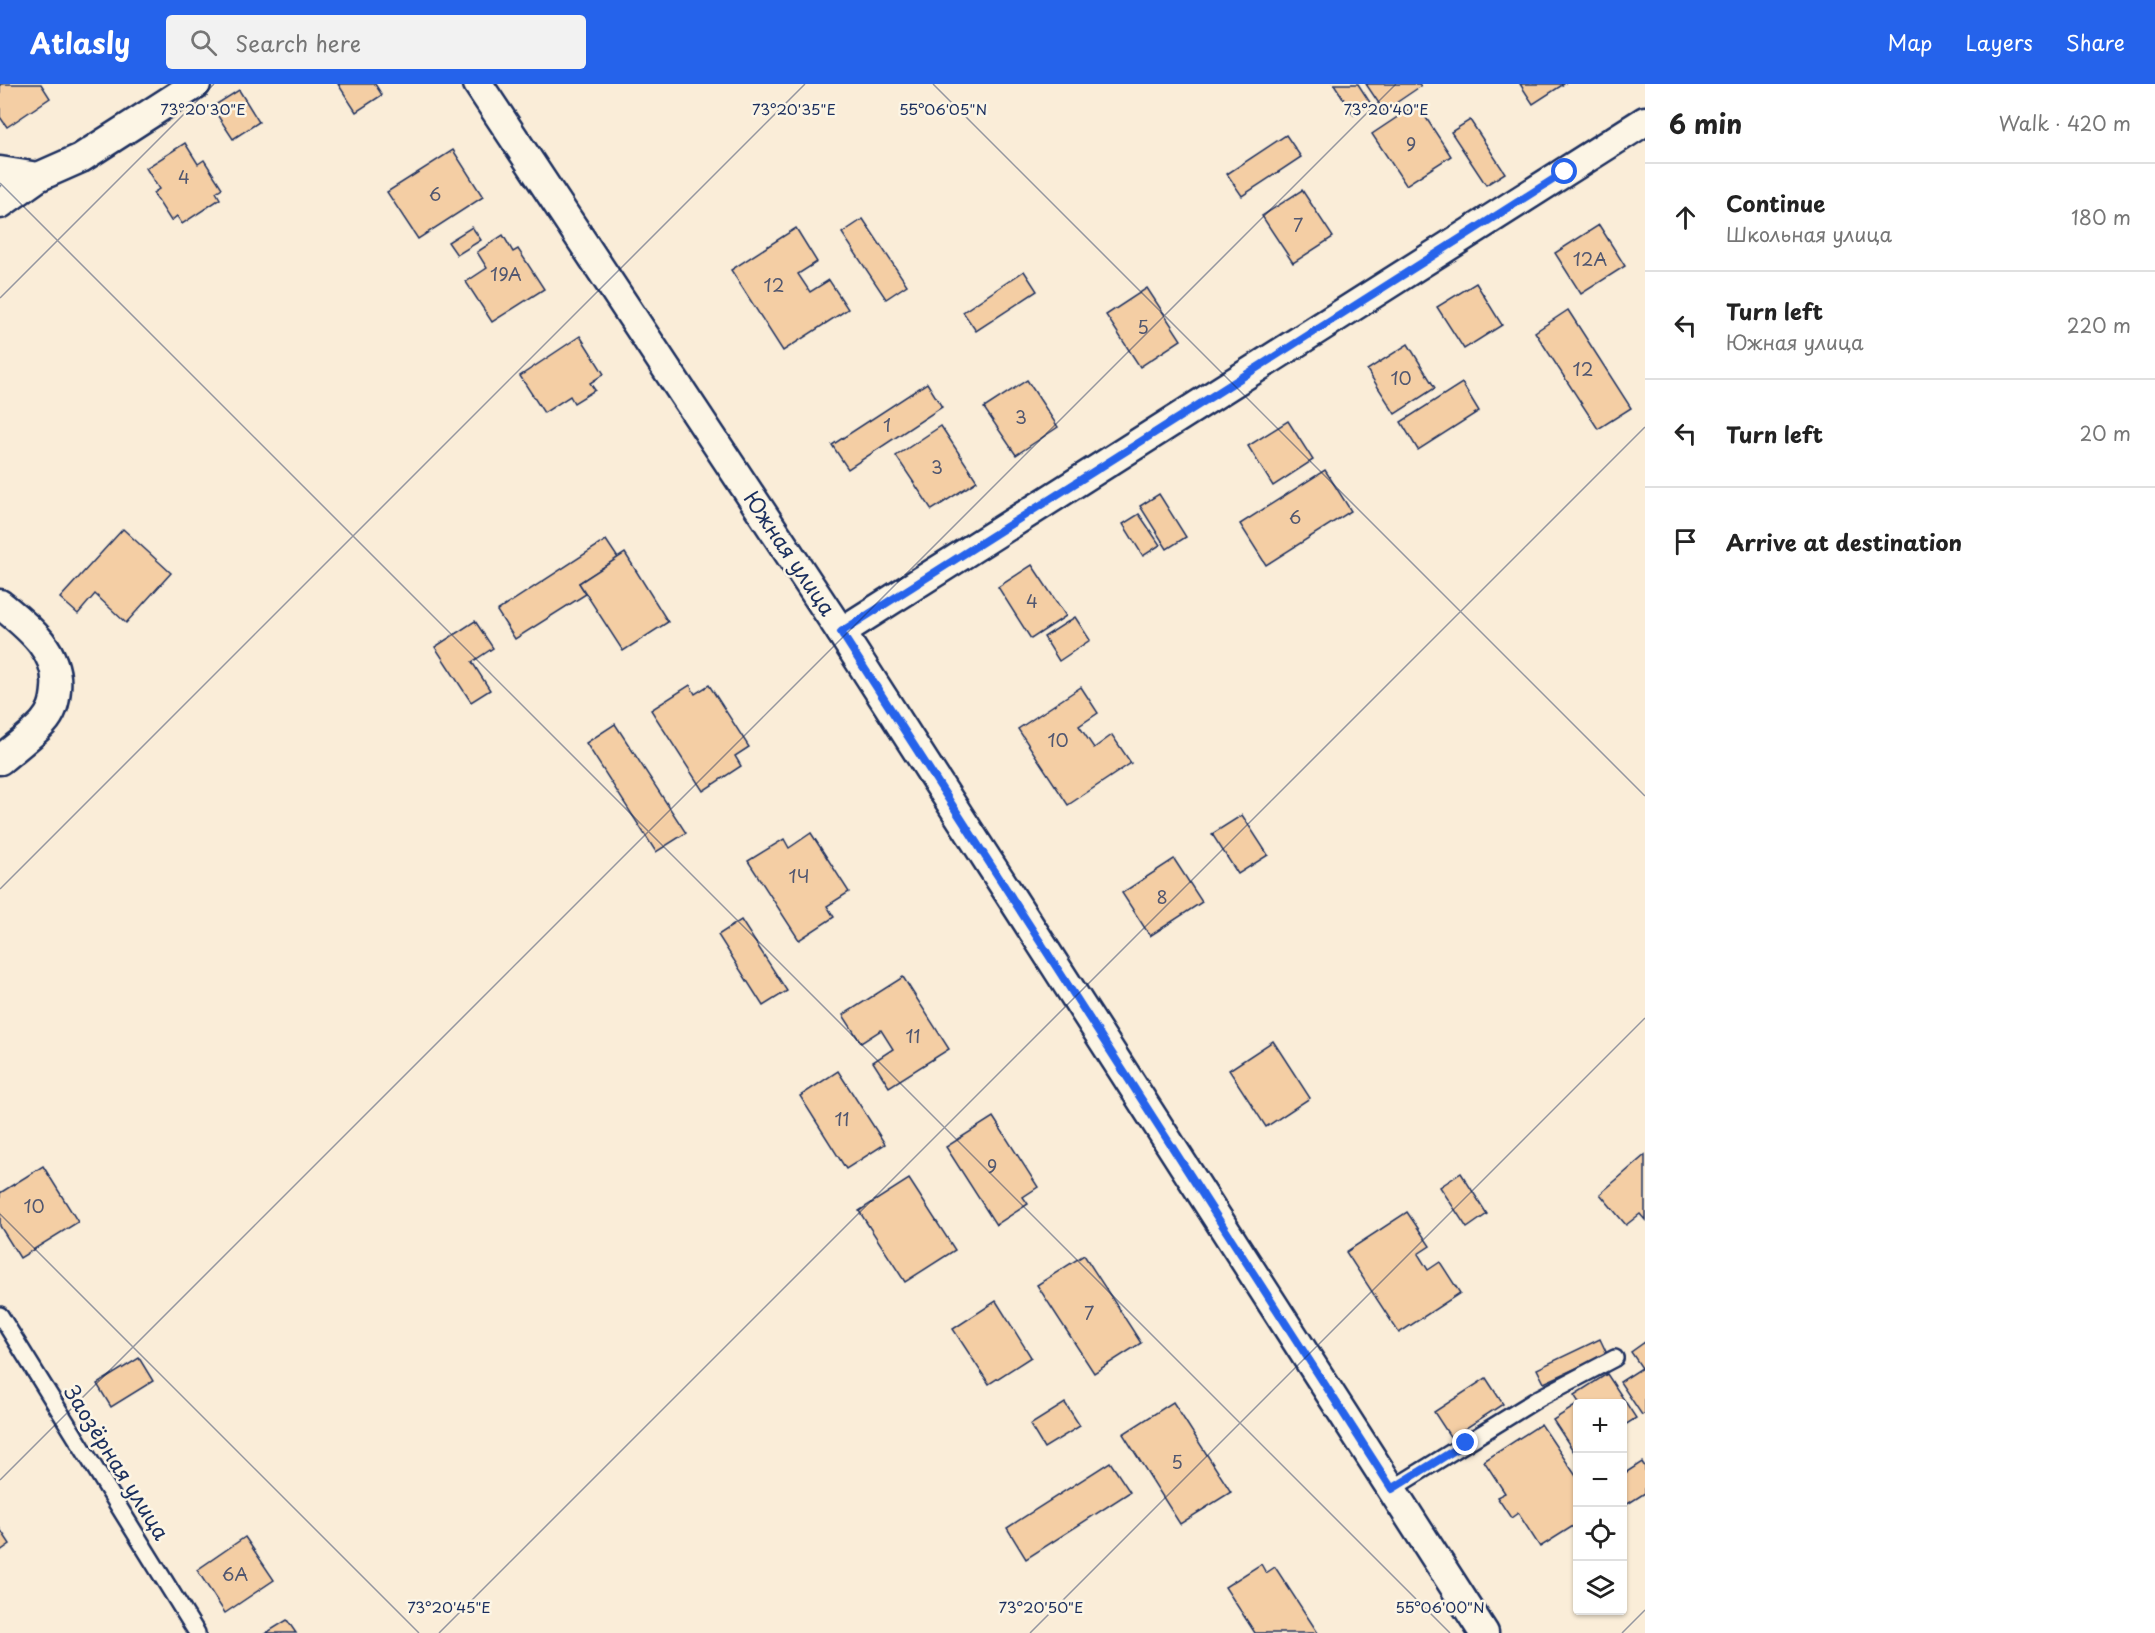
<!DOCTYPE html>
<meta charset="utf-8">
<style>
:root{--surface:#fff;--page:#f2f2f2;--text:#222;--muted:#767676;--line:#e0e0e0;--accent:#2563eb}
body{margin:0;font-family:"Playpen Sans",sans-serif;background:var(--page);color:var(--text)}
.controls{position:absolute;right:18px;bottom:18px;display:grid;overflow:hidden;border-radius:6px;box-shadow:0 2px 4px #0004}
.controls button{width:54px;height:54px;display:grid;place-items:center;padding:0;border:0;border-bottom:2px solid var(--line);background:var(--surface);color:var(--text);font:30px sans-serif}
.stop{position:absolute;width:18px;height:18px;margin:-14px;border:4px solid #2563eb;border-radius:50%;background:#fff}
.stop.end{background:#2563eb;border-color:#fff;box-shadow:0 2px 6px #0008}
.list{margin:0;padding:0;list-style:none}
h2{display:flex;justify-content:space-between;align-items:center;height:78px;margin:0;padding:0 24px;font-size:26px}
h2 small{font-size:20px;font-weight:400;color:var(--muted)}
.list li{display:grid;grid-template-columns:39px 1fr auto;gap:18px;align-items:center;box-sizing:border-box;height:108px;padding:0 24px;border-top:2px solid var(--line)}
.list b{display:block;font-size:22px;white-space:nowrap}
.list p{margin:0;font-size:20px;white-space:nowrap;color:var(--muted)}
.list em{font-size:20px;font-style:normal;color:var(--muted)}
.icon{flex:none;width:33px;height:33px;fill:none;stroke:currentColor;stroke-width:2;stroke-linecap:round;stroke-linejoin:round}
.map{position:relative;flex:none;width:1645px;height:1549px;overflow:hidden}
header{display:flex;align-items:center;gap:36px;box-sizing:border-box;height:84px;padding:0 30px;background:var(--accent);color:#fff}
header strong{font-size:28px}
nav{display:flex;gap:33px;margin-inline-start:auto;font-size:21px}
.search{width:420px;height:54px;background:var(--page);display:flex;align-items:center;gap:15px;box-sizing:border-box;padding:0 21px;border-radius:6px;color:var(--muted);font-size:22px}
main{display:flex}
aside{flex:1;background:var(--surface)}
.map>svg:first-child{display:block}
.building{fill:#f4cea4;stroke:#1b2f5e;stroke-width:1.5}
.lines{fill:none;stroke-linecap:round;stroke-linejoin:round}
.lane-casing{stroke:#1b2f5e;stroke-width:20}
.street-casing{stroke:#1b2f5e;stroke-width:33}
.lane{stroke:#fcf5e5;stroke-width:15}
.street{stroke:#fcf5e5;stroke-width:28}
.route{stroke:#2563eb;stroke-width:8}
.ticks{fill:none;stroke:#1b2f5e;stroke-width:1.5;stroke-opacity:0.45}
.labels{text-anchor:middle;stroke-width:5;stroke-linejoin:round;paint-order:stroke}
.number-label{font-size:18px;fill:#515770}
.street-label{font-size:21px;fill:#1b2f5e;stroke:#fcf5e5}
.ticks-label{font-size:15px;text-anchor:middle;fill:#1b2f5e;stroke:#fcf5e5;stroke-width:5;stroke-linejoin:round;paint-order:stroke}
</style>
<header>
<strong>Atlasly</strong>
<div class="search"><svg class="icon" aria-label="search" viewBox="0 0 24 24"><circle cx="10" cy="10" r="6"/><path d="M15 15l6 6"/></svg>Search here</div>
<nav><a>Map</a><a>Layers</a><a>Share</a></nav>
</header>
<main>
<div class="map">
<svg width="1645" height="1549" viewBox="0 0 1645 1549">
<rect width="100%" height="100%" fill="#faedd8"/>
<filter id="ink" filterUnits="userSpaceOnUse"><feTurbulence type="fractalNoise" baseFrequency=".0167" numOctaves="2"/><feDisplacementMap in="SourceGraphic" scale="12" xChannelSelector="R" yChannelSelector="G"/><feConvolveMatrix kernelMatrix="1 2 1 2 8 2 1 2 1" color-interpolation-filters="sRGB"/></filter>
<g filter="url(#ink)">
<!-- building -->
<g class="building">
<polygon points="0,0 41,0 50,14 7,43 0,33"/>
<polygon points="338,0 375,0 382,11 356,28"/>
<polygon points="1334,0 1358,0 1371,20 1354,31"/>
<polygon points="1366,0 1419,0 1421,2 1384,27"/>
<polygon points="1520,0 1564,0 1533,20"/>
<polygon points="239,6 259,38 233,55 212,23"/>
<polygon points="1417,20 1451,72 1406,101 1372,50"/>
<polygon points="1470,36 1505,89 1486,101 1451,48"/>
<polygon points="1286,51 1301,73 1242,112 1227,90"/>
<polygon points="185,59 198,80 204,76 222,104 216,108 220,115 182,140 177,132 171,137 153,109 159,105 146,84"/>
<polygon points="453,66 483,113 418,155 387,108"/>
<polygon points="1302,106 1333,153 1293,179 1262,132"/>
<polygon points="863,135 907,201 886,215 842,149"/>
<polygon points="1599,141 1625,182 1581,210 1555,169"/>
<polygon points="472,143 481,156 457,171 448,158"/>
<polygon points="796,144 817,178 798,190 810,208 829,196 848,225 783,267 731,186"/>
<polygon points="503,151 513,168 518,165 544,205 492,238 466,198 487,184 477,168"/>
<polygon points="1024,187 1037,207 976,247 963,228"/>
<polygon points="1476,199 1502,241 1464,265 1437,223"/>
<polygon points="1147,204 1181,256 1140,283 1106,231"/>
<polygon points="1568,226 1631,324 1598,345 1535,248"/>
<polygon points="580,252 604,290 590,299 595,306 574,319 570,312 544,329 520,292"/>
<polygon points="1408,260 1435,304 1395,330 1367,286"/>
<polygon points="1027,296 1058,343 1016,371 984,324"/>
<polygon points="927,299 942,323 848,385 832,361"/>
<polygon points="1462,299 1479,327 1418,366 1401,338"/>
<polygon points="1288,337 1313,376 1273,402 1248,362"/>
<polygon points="941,342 977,397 932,426 896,372"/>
<polygon points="1325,386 1351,427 1266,481 1240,440"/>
<polygon points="1159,410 1186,453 1167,465 1140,422"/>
<polygon points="1139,430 1160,461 1143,472 1123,440"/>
<polygon points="123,445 171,489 126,539 95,510 78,530 60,514"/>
<polygon points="606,456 618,474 579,499 586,510 515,555 497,527"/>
<polygon points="625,469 668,538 623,567 579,499"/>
<polygon points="1032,481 1066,532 1031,555 998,503"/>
<polygon points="1075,533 1090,556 1059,577 1044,553"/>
<polygon points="475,537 493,564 472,578 490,606 471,618 435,563"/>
<polygon points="690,601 695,610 709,601 749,663 735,672 741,682 703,707 651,626"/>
<polygon points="1081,603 1098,629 1079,642 1094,664 1112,651 1131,679 1068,721 1018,645"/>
<polygon points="615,640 686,749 656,768 586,659"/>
<polygon points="1242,731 1268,771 1238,790 1212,750"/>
<polygon points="811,749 849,808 827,822 834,833 799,856 748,777 784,755 789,764"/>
<polygon points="1174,775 1202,818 1150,852 1122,809"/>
<polygon points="741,836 787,907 763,922 718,851"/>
<polygon points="903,893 949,965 889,1003 873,978 893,965 881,946 861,959 843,931"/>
<polygon points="1273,957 1310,1014 1266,1043 1229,986"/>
<polygon points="838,987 885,1060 846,1085 800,1012"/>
<polygon points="993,1033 1038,1103 1023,1113 1028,1120 996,1141 946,1063"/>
<polygon points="1645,1071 1645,1136 1640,1130 1626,1141 1600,1110"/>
<polygon points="43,1082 78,1138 20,1174 0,1142 0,1109"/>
<polygon points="1461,1089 1487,1130 1467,1144 1440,1103"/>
<polygon points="909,1095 955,1166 905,1198 859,1127"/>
<polygon points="1407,1128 1430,1162 1418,1170 1428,1186 1440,1178 1460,1209 1399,1249 1346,1168"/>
<polygon points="1084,1171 1141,1259 1094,1289 1037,1201"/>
<polygon points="996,1217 1031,1273 989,1300 953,1245"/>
<polygon points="1600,1255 1607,1270 1544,1299 1537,1285"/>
<polygon points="1645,1258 1645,1329 1642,1331 1620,1298 1642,1284 1631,1268"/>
<polygon points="139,1274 153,1297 111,1323 97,1300"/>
<polygon points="1607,1290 1636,1334 1622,1343 1622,1320 1580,1320 1574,1311"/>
<polygon points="1486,1294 1503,1320 1451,1354 1434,1328"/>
<polygon points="1173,1318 1231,1408 1180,1440 1123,1350"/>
<polygon points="1065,1319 1080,1342 1044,1364 1030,1341"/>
<polygon points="1575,1322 1578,1326 1578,1374 1553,1336"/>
<polygon points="1541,1340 1578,1395 1578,1439 1540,1463 1518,1429 1511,1434 1497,1413 1505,1409 1484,1377"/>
<polygon points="1110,1378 1130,1408 1026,1475 1007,1444"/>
<polygon points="1642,1378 1645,1383 1645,1409 1626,1421 1622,1417 1622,1391"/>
<polygon points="0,1445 10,1460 0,1467"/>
<polygon points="245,1453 274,1496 225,1529 197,1486"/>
<polygon points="1261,1480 1266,1489 1275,1483 1318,1549 1255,1549 1225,1503"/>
<polygon points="287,1536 296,1549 266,1549"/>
</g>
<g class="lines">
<!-- lane casing -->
<g class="lane-casing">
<g id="lane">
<polyline points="0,1231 197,1549"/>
<polyline points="1392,1405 1539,1314 1615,1274"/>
</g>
</g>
<!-- street casing -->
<g class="street-casing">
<g id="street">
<polyline points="478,0 841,548 1484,1549"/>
<polyline points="0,87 38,93"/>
<polyline points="0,120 38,93 81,74 196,0"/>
<path d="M0 520C27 542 60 567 56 605 55 619 52 629 43 639 30 653 14 664 0 676"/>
<polyline points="841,548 1645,37"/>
</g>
</g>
<!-- lane -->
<use href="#lane" class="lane"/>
<!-- street -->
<use href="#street" class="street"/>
</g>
</g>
<g class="lines" filter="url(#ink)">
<!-- route -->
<polyline class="route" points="1466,1359 1392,1405 841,548 1565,88"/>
</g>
<!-- ticks -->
<path class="ticks" d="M933 0 1645 712M0 99 1450 1549M0 214 214 0M0 805 805 0M0 1130 419 1549M0 1396 1396 0M439 1549 1645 343M1030 1549 1645 934M1622 1549 1645 1526"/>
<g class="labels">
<!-- number labels -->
<g class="number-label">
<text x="1411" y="67">9</text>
<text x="184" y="100">4</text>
<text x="435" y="117">6</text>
<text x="1298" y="148">7</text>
<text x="1590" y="182">12А</text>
<text x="506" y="197">19А</text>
<text x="774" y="208">12</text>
<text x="1143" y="250">5</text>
<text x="1583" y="292">12</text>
<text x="1401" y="301">10</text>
<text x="1021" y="340">3</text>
<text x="887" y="348">1</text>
<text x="937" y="390">3</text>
<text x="1295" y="440">6</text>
<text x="1032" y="524">4</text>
<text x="1058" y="663">10</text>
<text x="799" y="799">1Ч</text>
<text x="1162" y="820">8</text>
<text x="913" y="959">11</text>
<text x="842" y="1042">11</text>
<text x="992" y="1089">9</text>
<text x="34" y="1129">10</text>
<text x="1089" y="1236">7</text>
<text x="1177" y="1385">5</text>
<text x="235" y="1497">6А</text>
</g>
<!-- street labels -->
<g class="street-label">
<text transform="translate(789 470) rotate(56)" y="7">Южная улица</text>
<text transform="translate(116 1379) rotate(58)" y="7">Заозёрная улица</text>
</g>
</g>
<g class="ticks-label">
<text x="203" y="31">73°20'30"E</text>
<text x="794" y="31">73°20'35"E</text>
<text x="943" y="31">55°06'05"N</text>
<text x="1386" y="31">73°20'40"E</text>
<text x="449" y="1529">73°20'45"E</text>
<text x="1041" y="1529">73°20'50"E</text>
<text x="1440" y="1529">55°06'00"N</text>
</g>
</svg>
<div class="controls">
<button>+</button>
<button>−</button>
<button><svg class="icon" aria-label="locate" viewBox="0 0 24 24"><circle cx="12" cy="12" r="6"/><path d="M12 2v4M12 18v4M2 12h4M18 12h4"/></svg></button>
<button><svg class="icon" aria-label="layers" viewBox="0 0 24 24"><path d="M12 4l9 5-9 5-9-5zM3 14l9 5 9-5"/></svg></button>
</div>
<div class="stop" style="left:1565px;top:88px"></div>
<div class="stop end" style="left:1466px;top:1359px"></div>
</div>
<aside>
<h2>6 min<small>Walk · 420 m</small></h2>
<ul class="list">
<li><svg class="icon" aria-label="ahead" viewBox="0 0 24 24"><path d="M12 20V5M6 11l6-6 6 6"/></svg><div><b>Continue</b><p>Школьная улица</p></div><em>180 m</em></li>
<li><svg class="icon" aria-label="left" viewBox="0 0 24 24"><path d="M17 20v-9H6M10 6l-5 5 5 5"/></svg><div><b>Turn left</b><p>Южная улица</p></div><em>220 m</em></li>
<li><svg class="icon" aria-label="left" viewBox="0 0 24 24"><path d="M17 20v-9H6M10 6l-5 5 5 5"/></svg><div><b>Turn left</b></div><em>20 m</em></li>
<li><svg class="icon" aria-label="arrive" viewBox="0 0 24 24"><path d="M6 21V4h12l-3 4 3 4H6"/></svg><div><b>Arrive at destination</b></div></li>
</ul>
</aside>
</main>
